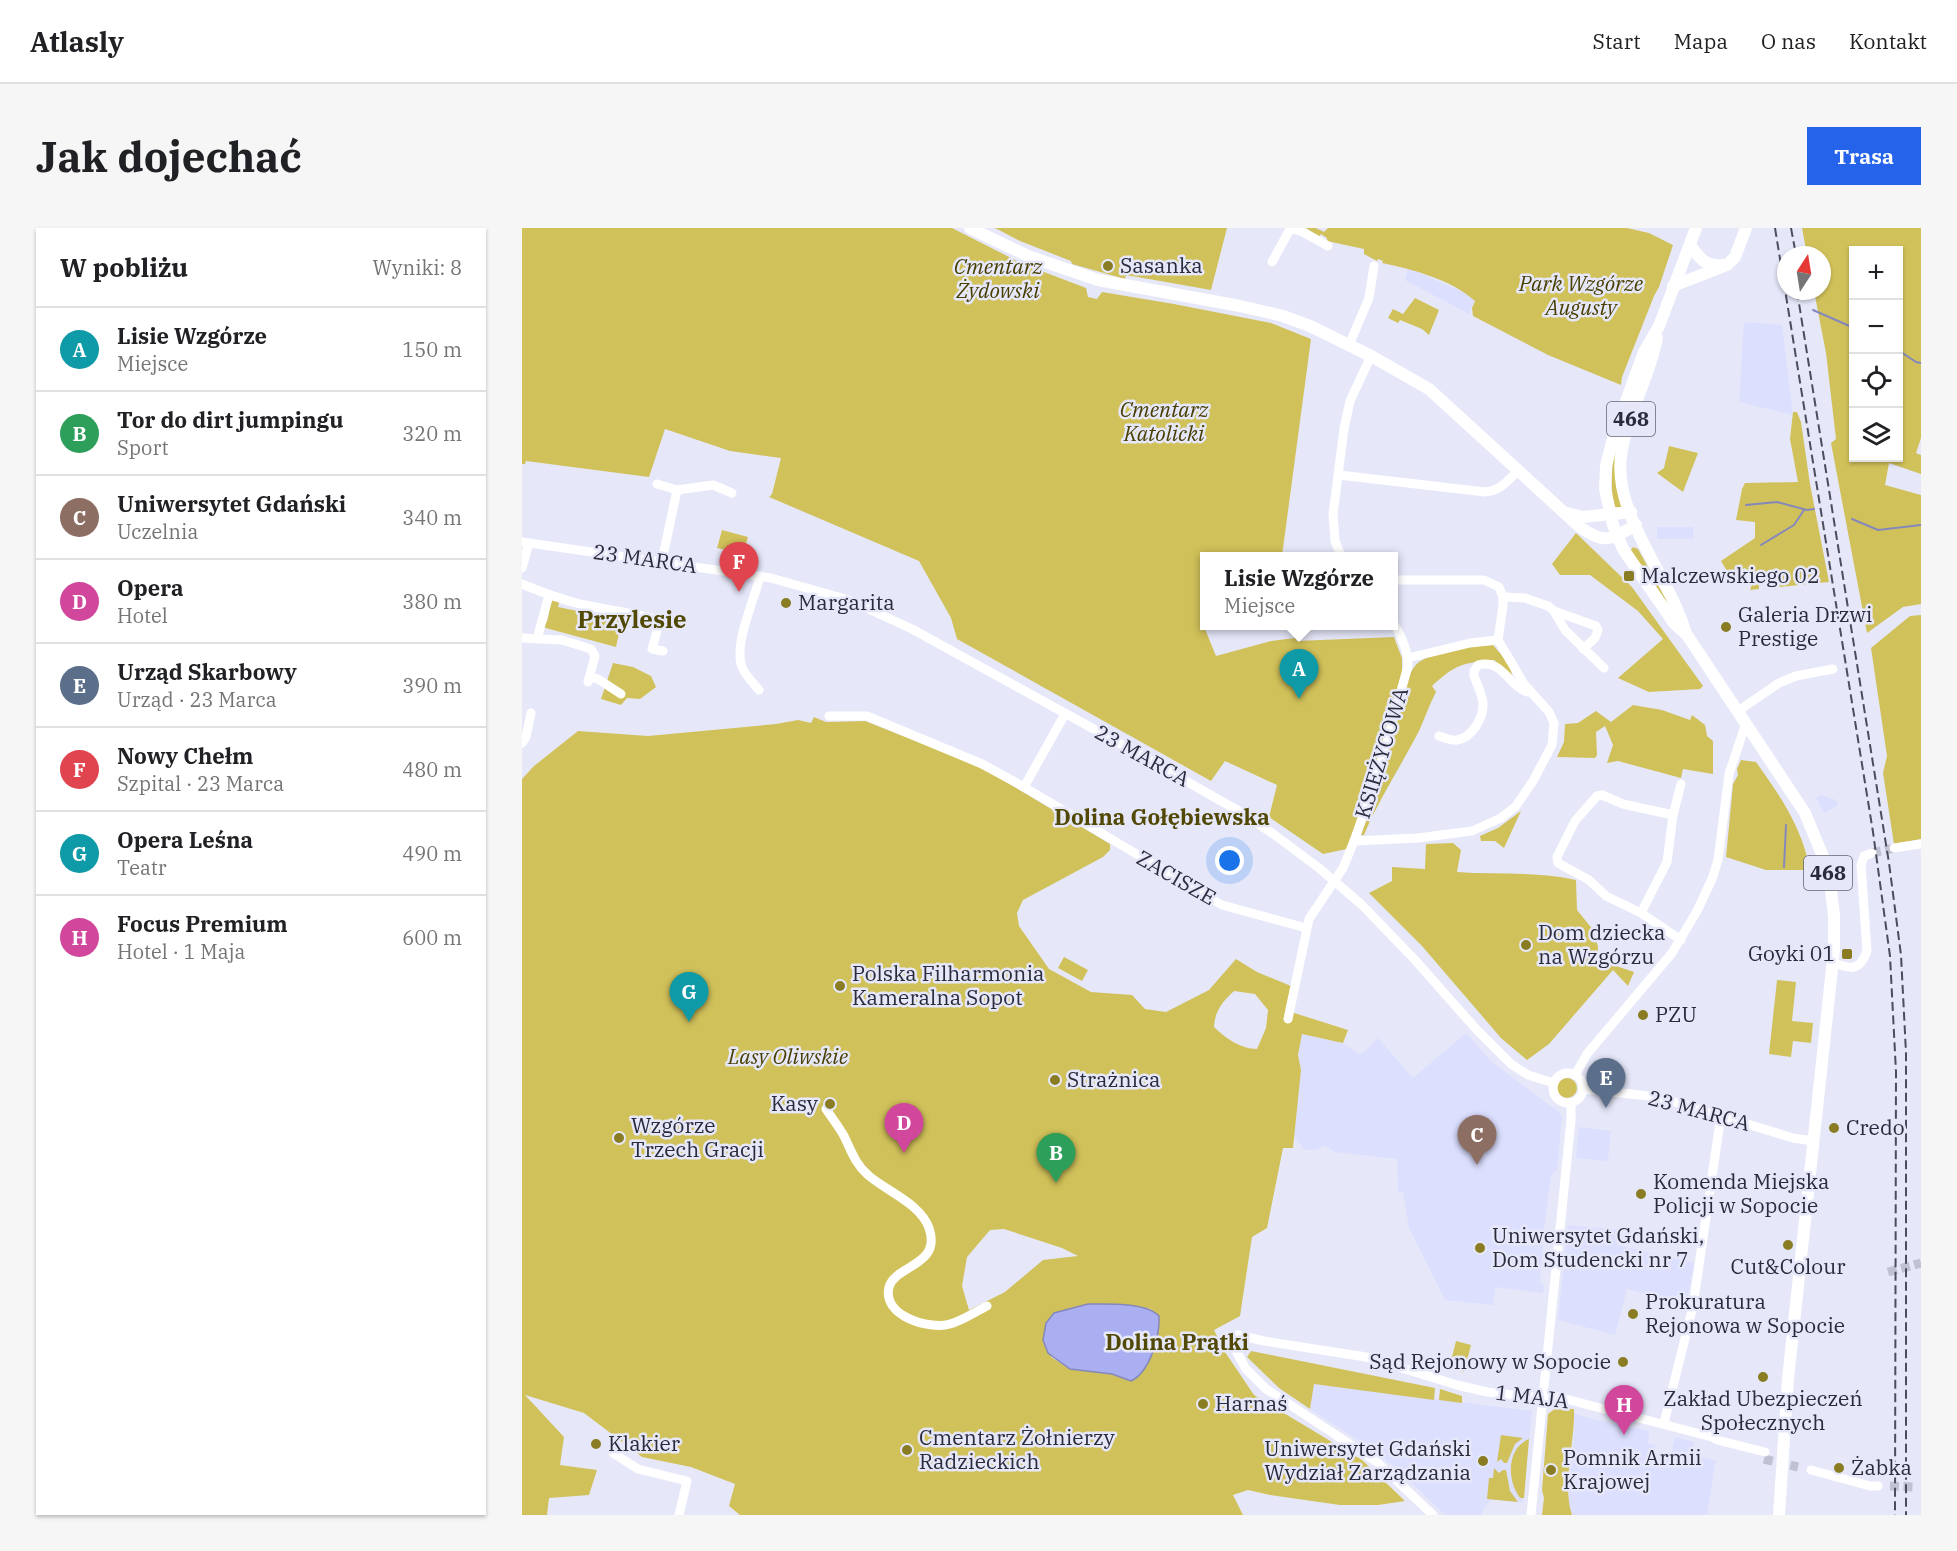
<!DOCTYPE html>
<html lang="pl">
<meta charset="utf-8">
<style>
:root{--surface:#fff;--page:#f6f6f6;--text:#202124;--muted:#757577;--line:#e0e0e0;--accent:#2563eb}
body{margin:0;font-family:"IBM Plex Serif",serif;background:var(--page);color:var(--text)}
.controls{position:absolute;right:18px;top:18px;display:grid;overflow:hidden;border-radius:0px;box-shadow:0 2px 4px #0004}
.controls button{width:54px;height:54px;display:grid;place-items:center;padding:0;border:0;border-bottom:2px solid var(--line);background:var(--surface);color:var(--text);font:30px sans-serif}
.compass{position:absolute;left:1255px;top:18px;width:54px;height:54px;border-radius:50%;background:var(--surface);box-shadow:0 2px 4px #0004;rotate:12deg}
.you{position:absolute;left:708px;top:633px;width:21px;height:21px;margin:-15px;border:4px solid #fff;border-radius:50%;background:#1a73e8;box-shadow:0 0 0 9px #1a73e833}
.badge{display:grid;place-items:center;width:39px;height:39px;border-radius:50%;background:var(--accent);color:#fff;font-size:20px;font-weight:700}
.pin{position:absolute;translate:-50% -50px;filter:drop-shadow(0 2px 3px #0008)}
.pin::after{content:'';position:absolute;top:32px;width:21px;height:18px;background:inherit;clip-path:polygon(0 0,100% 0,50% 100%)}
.popup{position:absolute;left:678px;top:324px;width:198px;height:78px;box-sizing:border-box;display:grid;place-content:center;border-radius:0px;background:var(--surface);filter:drop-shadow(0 2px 4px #0005);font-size:20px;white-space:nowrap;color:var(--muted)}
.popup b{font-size:22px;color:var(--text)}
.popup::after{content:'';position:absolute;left:50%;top:100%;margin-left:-12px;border:12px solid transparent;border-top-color:var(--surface)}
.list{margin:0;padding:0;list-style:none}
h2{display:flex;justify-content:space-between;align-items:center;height:78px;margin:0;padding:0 24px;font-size:26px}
h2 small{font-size:20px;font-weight:400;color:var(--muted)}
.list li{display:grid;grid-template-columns:39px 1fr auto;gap:18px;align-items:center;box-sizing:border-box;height:84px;padding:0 24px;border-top:2px solid var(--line)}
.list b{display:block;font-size:22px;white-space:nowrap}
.list p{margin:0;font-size:20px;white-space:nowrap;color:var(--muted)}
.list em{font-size:20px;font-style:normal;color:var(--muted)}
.icon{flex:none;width:33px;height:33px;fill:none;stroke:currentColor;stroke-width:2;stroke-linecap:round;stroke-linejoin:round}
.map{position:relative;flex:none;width:1399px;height:1287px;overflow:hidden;border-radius:0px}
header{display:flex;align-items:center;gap:36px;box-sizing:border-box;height:84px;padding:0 30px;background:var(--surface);border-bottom:2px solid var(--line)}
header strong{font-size:28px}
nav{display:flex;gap:33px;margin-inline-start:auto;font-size:21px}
.intro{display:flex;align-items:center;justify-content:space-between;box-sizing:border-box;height:144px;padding:0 36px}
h1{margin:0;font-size:42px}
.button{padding:15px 27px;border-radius:0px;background:var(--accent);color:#fff;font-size:21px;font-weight:700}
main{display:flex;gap:36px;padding:0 36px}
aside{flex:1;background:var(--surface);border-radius:0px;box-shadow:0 2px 4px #0004}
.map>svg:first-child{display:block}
.built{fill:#dcdffe}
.green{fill:#d1c15a;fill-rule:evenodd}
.water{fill:#aaaff1;stroke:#8488bb;stroke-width:1.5}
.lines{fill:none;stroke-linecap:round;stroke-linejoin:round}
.stream{stroke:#8488bb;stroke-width:2}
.minor-tunnel{stroke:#c0c2d4;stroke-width:9;stroke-dasharray:9 4.5;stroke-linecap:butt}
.minor{stroke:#fff;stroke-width:9}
.major{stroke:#fff;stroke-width:12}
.rail{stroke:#4b4d5d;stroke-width:2;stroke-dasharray:9 4.5;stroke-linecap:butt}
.poi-dot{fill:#897c22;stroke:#e6e8fa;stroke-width:2}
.labels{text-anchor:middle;stroke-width:5;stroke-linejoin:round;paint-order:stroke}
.shield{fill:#e6e8fa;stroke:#626475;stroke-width:1.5}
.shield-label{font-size:20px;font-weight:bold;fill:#2a2c3c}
.poi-label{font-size:21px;fill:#2a2c3c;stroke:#e6e8fa;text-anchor:start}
.park-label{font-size:21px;font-style:italic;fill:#473e00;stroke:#e6e8fa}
.street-label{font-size:21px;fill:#2a2c3c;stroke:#e6e8fa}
.neighbourhood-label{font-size:22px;font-weight:bold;fill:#514805;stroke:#e6e8fa}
.quarter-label{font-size:24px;font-weight:bold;fill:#514805;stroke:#e6e8fa}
</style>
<header>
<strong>Atlasly</strong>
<nav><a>Start</a><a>Mapa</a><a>O nas</a><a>Kontakt</a></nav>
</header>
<div class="intro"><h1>Jak dojechać</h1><a class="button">Trasa</a></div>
<main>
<aside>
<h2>W pobliżu<small>Wyniki: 8</small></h2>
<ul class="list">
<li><span class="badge" style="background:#0f9aa8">A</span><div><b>Lisie Wzgórze</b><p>Miejsce</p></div><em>150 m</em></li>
<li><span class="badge" style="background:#2e9e5b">B</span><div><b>Tor do dirt jumpingu</b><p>Sport</p></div><em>320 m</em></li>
<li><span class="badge" style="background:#8d6e63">C</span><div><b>Uniwersytet Gdański</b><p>Uczelnia</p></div><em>340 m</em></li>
<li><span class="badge" style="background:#d1479c">D</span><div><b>Opera</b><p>Hotel</p></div><em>380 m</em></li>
<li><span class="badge" style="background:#5c6f8a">E</span><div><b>Urząd Skarbowy</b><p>Urząd · 23 Marca</p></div><em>390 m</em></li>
<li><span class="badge" style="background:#e0444e">F</span><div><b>Nowy Chełm</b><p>Szpital · 23 Marca</p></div><em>480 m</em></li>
<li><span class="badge" style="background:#0f9aa8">G</span><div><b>Opera Leśna</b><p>Teatr</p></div><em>490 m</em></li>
<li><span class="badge" style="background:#d1479c">H</span><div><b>Focus Premium</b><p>Hotel · 1 Maja</p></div><em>600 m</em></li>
</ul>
</aside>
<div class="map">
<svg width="1399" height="1287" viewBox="0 0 1399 1287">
<rect width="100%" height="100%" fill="#e6e8fa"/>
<!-- built -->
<g class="built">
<polygon points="886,40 943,65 953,72 947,86 883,52"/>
<polygon points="1222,94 1260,97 1271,187 1217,174"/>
<rect x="1135" y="299" width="36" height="12"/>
<polygon points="1299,567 1314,572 1316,577 1302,585 1294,570"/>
<polygon points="944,805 971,835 1037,884 1040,889 1035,942 1029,947 1022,1001 1018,1054 1022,1058 1021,1065 973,1059 971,1077 923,1072 887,1000 881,964 876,963 875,931 813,924 803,918 794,922 783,922 772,908 779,842 776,827 780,806 821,815 837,826 842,824 856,810 891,850"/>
<polygon points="1057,899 1089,903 1086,933 1054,930"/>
<polygon points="1046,997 1098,1002 1095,1017 1172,1035 1164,1076 1105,1061 1093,1107 1036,1092"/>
<polygon points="792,1156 1010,1183 1001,1275 969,1271 961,1282 960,1287 923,1287 875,1241 850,1221 788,1181"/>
<polygon points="1052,1185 1062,1189 1127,1203 1126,1215 1133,1217 1132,1225 1144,1227 1150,1223 1153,1209 1172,1214 1170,1227 1195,1233 1193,1235 1185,1287 1050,1287 1046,1274 1052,1201"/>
</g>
<!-- green -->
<g class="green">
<polygon points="0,0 430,0 501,36 564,60 566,69 575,71 580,64 652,76 749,95 789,111 760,328 682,328 682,398 685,398 683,401 694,428 749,413 773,410 775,413 872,409 880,430 880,443 862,516 825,621 801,626 747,589 755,557 703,533 689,553 435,411 429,390 397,333 247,269 250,266 259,230 208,223 143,201 127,249 4,233 3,236 0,236"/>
<polygon points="473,0 705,0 689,62 604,47 603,51 550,36 549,33 498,13"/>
<path d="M784 0H794L802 4 806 0H1105L1127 5 1151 17 1137 59 1132 68 1100 149 1099 157 1026 127 951 88 950 80 953 73C930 52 890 41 860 35L861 33 856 31 855 33 842 26V21L805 13V10L799 6 797 9Z"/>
<path d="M1280 0H1399V210L1394 225 1399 227V246L1367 235 1363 257 1399 267V376L1381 379 1345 405 1309 215 1314 211 1304 125 1292 63H1300V27H1285ZM1376 22V230H1332V22Z"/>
<polygon points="893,70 917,82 907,107 900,101 878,92 876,95 866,90 871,81 881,86"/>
<polygon points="1271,184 1275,184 1279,194 1288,256 1307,354 1258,359 1254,349 1237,352 1237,361 1228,362 1232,351 1223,340 1208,348 1199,333 1233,310 1233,294 1214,292 1220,261 1223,255 1276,254 1268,211"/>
<path d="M1093 216 1100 280 1092 279C1088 257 1090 238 1093 216Z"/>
<polygon points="1147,218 1176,225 1161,264 1135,245 1142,240"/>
<polygon points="200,302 226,309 221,326 195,320"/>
<polygon points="1054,305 1110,359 1181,458 1178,461 1127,464 1096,450 1141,411 1116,383 1068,347 1038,347 1030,336"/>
<polygon points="1111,319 1116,321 1151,384 1108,323"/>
<polygon points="31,371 38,372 36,379 100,392 94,419 20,399 22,393 25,394 27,385 25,384 27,376"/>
<polygon points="1399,387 1399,611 1372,616 1361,545 1365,528 1349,420 1388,388"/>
<path d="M959 417H971C979 427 989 435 990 448L972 432C940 435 934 436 910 458L914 464C907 477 903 490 897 503 879 538 857 571 842 607H839C846 587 855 567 860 546 867 522 878 448 897 434 915 422 939 420 959 417Z"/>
<polygon points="91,435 111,439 129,448 134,459 118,471 105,470 99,477 79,471"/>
<polygon points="1111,477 1140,482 1168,492 1170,487 1183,497 1185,508 1191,513 1191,546 1161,541 1159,550 1096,533 1085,535 1091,517 1083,498 1074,504 1075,527 1073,530 1035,529 1042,514 1043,496 1056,495 1074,483 1089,494"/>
<path d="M292 489 304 494 343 493 459 539 588 616V622L581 629 501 672 495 685 497 698 527 741 569 764 610 767 623 781 644 784 687 762 714 731 735 744 769 758 766 783 826 802 821 815 780 806 776 827 779 842 771 920H761L745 1000 730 1009 718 1088 692 1102 703 1124 732 1167 840 1232 883 1273 856 1277H818L748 1267 726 1262 711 1267 721 1287H218L207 1278 213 1256 169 1239 120 1229 62 1185 3 1167 42 1209 38 1237 75 1242 67 1267 27 1270 25 1287H0V551L12 538 56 503 126 508 254 496 276 492 289 495ZM712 763 733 766 746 782 744 800 735 821C719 821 703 810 692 799 693 783 700 774 712 763ZM482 1001 540 1020 556 1028 521 1032 483 1064 447 1082 440 1058 445 1029 468 1002ZM586 1076 629 1081 618 1147 609 1153 590 1146 548 1141 529 1129Z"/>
<path d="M1219 532 1234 534C1259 569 1280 599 1288 642H1244L1204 629 1211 556 1216 547 1215 541Z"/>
<polygon points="999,583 982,620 973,613 959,613 958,608 976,600"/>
<path d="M931 615 939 622 935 644C975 647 1015 643 1054 652L1055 682 1072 703 1076 719V732L1112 744 1106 758 1091 742 1027 816 1005 832 979 810 900 718 847 665 870 653V639L903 641 904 616Z"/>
<polygon points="542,729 566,742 560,753 536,740"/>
<polygon points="1255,752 1274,754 1270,793 1291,795 1289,815 1271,813 1269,829 1247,826"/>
<circle cx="1045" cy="860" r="10"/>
<polygon points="934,1113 949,1117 942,1144 927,1141"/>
<polygon points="729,1123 913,1160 912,1172 792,1156 788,1181 757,1160 725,1129"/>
<polygon points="918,1161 940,1168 940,1175 917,1172"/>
<path d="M1034 1180 1052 1181C1053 1215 1040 1255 1050 1287H1020L1022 1270 1020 1262 1026 1186Z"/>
<polygon points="979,1207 1001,1210 993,1216 985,1235 982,1235 979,1231 975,1234"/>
<path d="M1007 1211 1002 1270H998C985 1253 984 1220 1007 1211Z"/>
<polygon points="972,1240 977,1245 981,1242 984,1242 988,1263 996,1274 965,1271 967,1250 971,1250"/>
</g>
<!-- water -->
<path class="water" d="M566 1076C585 1076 624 1074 637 1088 638 1108 628 1144 609 1153L590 1146 548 1141 526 1125 521 1112 524 1095 532 1085Z"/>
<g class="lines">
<!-- stream -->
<g class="stream">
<polyline points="1291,82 1332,100"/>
<polyline points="1376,122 1394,134 1399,135"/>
<polyline points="1224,277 1255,274 1285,282 1292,281"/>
<polyline points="1330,291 1356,302 1399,297"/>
<polyline points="1239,317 1272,297 1282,282"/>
<polyline points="1262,639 1264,597"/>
</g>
<!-- minor-tunnel -->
<g class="minor-tunnel">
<polyline points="1350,625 1372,620"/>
<polyline points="1366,1044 1399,1035"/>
<polyline points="1242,1231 1276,1239"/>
<polyline points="1368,1258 1392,1259"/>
</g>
<!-- minor -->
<g class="minor">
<polyline points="750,34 767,3 770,1 779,3 806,18"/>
<polyline points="827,117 847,70 852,38"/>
<path d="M817 247 963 264C979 263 986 252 997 242"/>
<polyline points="135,256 155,262 140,333"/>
<polyline points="155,262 191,257 210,265"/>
<polyline points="0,314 249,350 327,372 390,401 588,510 715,582 750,605 797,640 840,677 894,733 954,801 989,836 1006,847 1032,855"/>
<polyline points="819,328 813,313 811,286 822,201 828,173 849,128"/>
<polyline points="0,340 7,315"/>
<path d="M0 356C19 364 38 371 58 376 85 382 112 385 138 392L130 421 141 423"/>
<polyline points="981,369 1003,370 1026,378 1032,383 1043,402 1082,440"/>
<polyline points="1032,383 1074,398 1076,402 1073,410 1061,421"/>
<polyline points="0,410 40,412 69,421 73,428 66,454"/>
<polyline points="15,411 27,367"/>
<polyline points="886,430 948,415 976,412"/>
<polyline points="68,449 76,451 99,466"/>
<path d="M237 462C231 455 223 447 220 439 211 416 233 371 238 348"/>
<polyline points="1216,483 1257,455 1274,448 1311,441"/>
<polyline points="307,488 345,488 460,536 502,559 700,677 784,700"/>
<path d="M917 508C923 510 929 513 935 512 950 510 962 489 961 475 960 466 955 456 952 448V443L956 437C981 430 987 460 1006 464"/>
<polyline points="0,515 4,509 9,485"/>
<polyline points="502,559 543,486"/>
<polyline points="1151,587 1101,576 1080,567 1075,568 1053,593 1035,629 1036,635 1067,652 1084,668 1119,685 1159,712"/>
<polyline points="832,613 896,610 950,603 979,590 994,578 1011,553 1030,517 1032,495 1027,484 1002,456 976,412 981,377 981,369 977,359 962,352 872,352"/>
<polyline points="1372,620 1399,616"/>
<polyline points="1119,685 1145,634 1151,587 1159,556"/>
<path d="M1311 734C1328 742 1338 743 1345 723L1339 637 1342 628 1350 625"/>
<path d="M766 791 787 691 821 640 832 613 856 545 886 438C886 423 880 409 872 396"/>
<circle cx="1046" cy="860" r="15"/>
<polyline points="1053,847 1065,826 1150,725 1175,683 1190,651 1196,632 1207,546 1224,495"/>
<polyline points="1061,861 1136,869 1271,910 1292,913"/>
<path d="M304 881C310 890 317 899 322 908 329 922 333 936 346 947 364 963 398 975 407 1000 420 1038 373 1037 367 1059 360 1088 407 1102 428 1096 440 1093 453 1084 465 1078"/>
<polyline points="1142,1195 1171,1078 1199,887"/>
<polyline points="91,1225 116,1241 165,1253 157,1287"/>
<polyline points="1289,1242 1348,1258 1356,1258"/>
<polyline points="911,1287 855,1234 744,1161 724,1141 706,1108 716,1107 742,1113 844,1129 935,1157 965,1164 1008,1169 1032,1168 1190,1209 1195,1212 1243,1224"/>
<polyline points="1009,1287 1049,892 1049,875"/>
</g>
<!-- major -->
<g class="major">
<path d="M448 0 506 28 576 52 718 78 761 88 788 98 849 128 907 161 1059 300C1084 317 1089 311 1114 297"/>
<polyline points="1174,0 1137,98 1122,124 1093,203 1084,238 1083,261 1091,297 1101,321 1152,395 1165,407 1283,585 1304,636 1309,662 1312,688 1312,722 1266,1151 1257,1287"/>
<path d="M1168 17C1177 30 1184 39 1201 37"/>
<polyline points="1151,58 1205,37 1213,29 1224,0"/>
<path d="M1135 110C1127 150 1105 187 1099 228 1091 288 1149 350 1164 406"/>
<polyline points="1045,285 1060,289 1109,284"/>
</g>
<!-- rail -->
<g class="rail">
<polyline points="1253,0 1351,604 1368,728 1374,844 1373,1287"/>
<polyline points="1269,0 1274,27"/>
<polyline points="1275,63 1367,635 1379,727 1384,825 1384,1287"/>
</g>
</g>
<!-- markers -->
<g class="poi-dot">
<circle cx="586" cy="38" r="6"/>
<rect x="1101" y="342" width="12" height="12" rx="3"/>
<circle cx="264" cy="375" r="6"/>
<circle cx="1204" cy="399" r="6"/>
<circle cx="1004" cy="717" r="6"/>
<rect x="1319" y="720" width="12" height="12" rx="3"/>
<circle cx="318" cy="758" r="6"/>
<circle cx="1121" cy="787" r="6"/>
<circle cx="533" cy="852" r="6"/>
<circle cx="308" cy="876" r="6"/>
<circle cx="1312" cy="900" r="6"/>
<circle cx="97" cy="910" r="6"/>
<circle cx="1119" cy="966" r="6"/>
<circle cx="1266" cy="1017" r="6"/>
<circle cx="958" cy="1020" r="6"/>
<circle cx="1111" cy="1086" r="6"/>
<circle cx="1101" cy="1134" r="6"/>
<circle cx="1241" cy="1149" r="6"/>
<circle cx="681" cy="1176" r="6"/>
<circle cx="74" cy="1216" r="6"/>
<circle cx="385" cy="1222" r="6"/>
<circle cx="961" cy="1233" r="6"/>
<circle cx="1317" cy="1240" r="6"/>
<circle cx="1029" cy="1242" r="6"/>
</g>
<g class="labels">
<!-- shield labels -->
<g class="shield">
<rect x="1085" y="174" width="48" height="34" rx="4.5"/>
<rect x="1282" y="628" width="48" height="34" rx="4.5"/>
</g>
<g class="shield-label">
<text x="1109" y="198">468</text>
<text x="1306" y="652">468</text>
</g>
<!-- poi labels -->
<g class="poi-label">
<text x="598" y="45">Sasanka</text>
<text x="1119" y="355">Malczewskiego 02</text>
<text x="276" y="382">Margarita</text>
<text x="1216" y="394">Galeria Drzwi<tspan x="1216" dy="24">Prestige</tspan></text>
<text x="1016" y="712">Dom dziecka<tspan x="1016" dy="24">na Wzgórzu</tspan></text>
<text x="1313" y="733" text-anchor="end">Goyki 01</text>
<text x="330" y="753">Polska Filharmonia<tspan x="330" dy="24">Kameralna Sopot</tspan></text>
<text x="1133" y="794">PZU</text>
<text x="545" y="859">Strażnica</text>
<text x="296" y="883" text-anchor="end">Kasy</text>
<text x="109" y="905">Wzgórze<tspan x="109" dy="24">Trzech Gracji</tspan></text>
<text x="1324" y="907">Credo</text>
<text x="1131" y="961">Komenda Miejska<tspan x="1131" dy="24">Policji w Sopocie</tspan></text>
<text x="970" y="1015">Uniwersytet Gdański,<tspan x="970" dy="24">Dom Studencki nr 7</tspan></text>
<text x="1266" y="1046" text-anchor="middle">Cut&amp;Colour</text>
<text x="1123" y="1081">Prokuratura<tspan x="1123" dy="24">Rejonowa w Sopocie</tspan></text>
<text x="1089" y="1141" text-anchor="end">Sąd Rejonowy w Sopocie</text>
<text x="1241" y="1178" text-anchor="middle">Zakład Ubezpieczeń<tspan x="1241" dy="24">Społecznych</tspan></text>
<text x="693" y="1183">Harnaś</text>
<text x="397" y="1217">Cmentarz Żołnierzy<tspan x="397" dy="24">Radzieckich</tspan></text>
<text x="86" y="1223">Klakier</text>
<text x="949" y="1228" text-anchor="end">Uniwersytet Gdański<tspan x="949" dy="24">Wydział Zarządzania</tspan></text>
<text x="1041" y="1237">Pomnik Armii<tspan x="1041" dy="24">Krajowej</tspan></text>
<text x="1329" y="1247">Żabka</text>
</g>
<!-- park labels -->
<g class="park-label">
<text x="476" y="46">Cmentarz<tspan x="476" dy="24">Żydowski</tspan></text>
<text x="1059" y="63">Park Wzgórze<tspan x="1059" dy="24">Augusty</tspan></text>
<text x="642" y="189">Cmentarz<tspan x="642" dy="24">Katolicki</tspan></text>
<text x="266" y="836">Lasy Oliwskie</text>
</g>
<!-- street labels -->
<g class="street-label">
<text transform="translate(123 331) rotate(8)" y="7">23 MARCA</text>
<text transform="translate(860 525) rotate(-73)" y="7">KSIĘŻYCOWA</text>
<text transform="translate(620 528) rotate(29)" y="7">23 MARCA</text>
<text transform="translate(654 650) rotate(30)" y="7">ZACISZE</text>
<text transform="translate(1177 883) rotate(15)" y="7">23 MARCA</text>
<text transform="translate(1010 1169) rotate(7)" y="7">1 MAJA</text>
</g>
<!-- neighbourhood labels -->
<g class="neighbourhood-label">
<text x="640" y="597">Dolina Gołębiewska</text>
<text x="655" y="1122">Dolina Prątki</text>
</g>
<!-- quarter labels -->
<g class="quarter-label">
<text x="110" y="400">Przylesie</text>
</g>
</g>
</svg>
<div class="controls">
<button>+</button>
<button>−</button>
<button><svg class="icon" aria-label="locate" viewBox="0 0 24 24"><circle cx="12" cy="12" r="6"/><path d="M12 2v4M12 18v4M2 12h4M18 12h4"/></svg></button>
<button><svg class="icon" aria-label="layers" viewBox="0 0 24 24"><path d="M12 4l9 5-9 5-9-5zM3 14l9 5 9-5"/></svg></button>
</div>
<svg class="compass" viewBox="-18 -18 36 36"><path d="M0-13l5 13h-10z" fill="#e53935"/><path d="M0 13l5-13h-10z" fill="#757577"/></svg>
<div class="you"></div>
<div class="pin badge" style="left:777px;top:471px;background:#0f9aa8">A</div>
<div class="popup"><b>Lisie Wzgórze</b>Miejsce</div>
<div class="pin badge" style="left:534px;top:955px;background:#2e9e5b">B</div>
<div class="pin badge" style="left:955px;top:937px;background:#8d6e63">C</div>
<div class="pin badge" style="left:382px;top:925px;background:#d1479c">D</div>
<div class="pin badge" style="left:1084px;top:880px;background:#5c6f8a">E</div>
<div class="pin badge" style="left:217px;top:364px;background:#e0444e">F</div>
<div class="pin badge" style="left:167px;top:794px;background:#0f9aa8">G</div>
<div class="pin badge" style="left:1102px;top:1207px;background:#d1479c">H</div>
</div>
</main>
